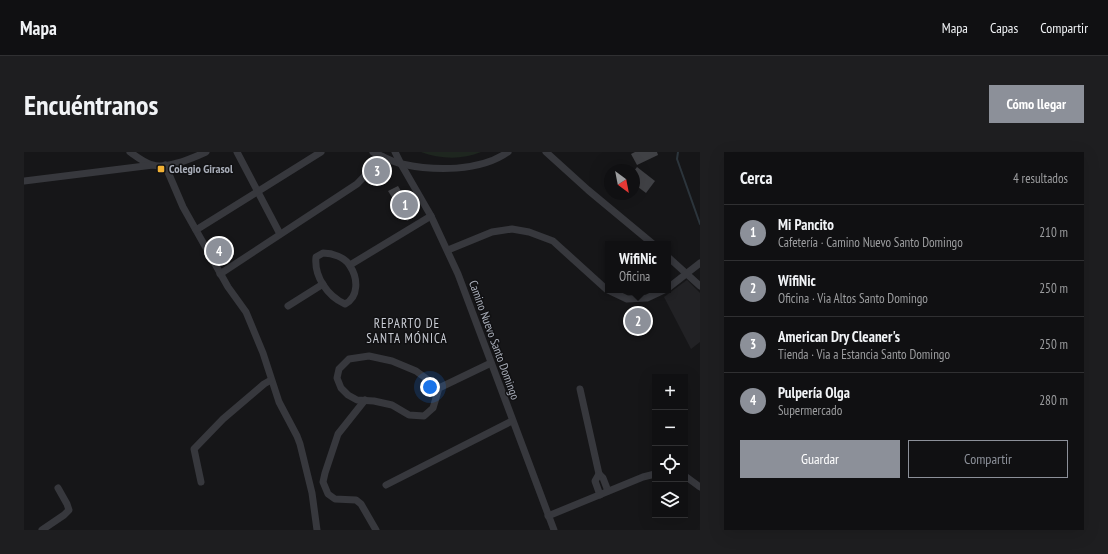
<!DOCTYPE html>
<html lang="es">
<meta charset="utf-8">
<style>
:root{--surface:#101012;--page:#1e1e20;--text:#f1f3f6;--muted:#9c9d9f;--line:#303032;--accent:#8c9099}
body{margin:0;font-family:"PT Sans Narrow",sans-serif;background:var(--page);color:var(--text)}
.controls{position:absolute;right:12px;bottom:12px;display:grid;overflow:hidden;border-radius:0px;box-shadow:0 4px 16px #0002}
.controls button{width:36px;height:36px;display:grid;place-items:center;padding:0;border:0;border-bottom:1px solid var(--line);background:var(--surface);color:var(--text);font:20px sans-serif}
.compass{position:absolute;left:580px;top:12px;width:36px;height:36px;border-radius:50%;background:var(--surface);box-shadow:0 4px 16px #0002;rotate:148deg}
.you{position:absolute;left:406px;top:235px;width:14px;height:14px;margin:-10px;border:3px solid #fff;border-radius:50%;background:#1a73e8;box-shadow:0 0 0 6px #1a73e833}
.badge{display:grid;place-items:center;width:26px;height:26px;border-radius:50%;background:var(--accent);color:#fff;font-size:13px;font-weight:700}
.pin{position:absolute;translate:-50% -50%;border:2px solid #fff;box-shadow:0 1px 4px #0006}
.popup{position:absolute;left:581px;top:89px;width:66px;height:52px;box-sizing:border-box;display:grid;place-content:center;border-radius:0px;background:var(--surface);filter:drop-shadow(0 1px 3px #0005);font-size:13px;white-space:nowrap;color:var(--muted)}
.popup b{font-size:15px;color:var(--text)}
.popup::after{content:'';position:absolute;left:50%;top:100%;margin-left:-8px;border:8px solid transparent;border-top-color:var(--surface)}
.list{margin:0;padding:0;list-style:none}
h2{display:flex;justify-content:space-between;align-items:center;height:52px;margin:0;padding:0 16px;font-size:17px}
h2 small{font-size:13px;font-weight:400;color:var(--muted)}
.list li{display:grid;grid-template-columns:26px 1fr auto;gap:12px;align-items:center;box-sizing:border-box;height:56px;padding:0 16px;border-top:1px solid var(--line)}
.list b{display:block;font-size:15px;white-space:nowrap}
.list p{margin:0;font-size:13px;white-space:nowrap;color:var(--muted)}
.list em{font-size:13px;font-style:normal;color:var(--muted)}
.actions{display:flex;gap:8px;padding:12px 16px}
.actions a{flex:1;padding:9px 0;border:1px solid var(--accent);border-radius:0px;text-align:center;font-size:14px;color:var(--accent)}
.actions .main{background:var(--accent);color:#fff}
.icon{flex:none;width:22px;height:22px;fill:none;stroke:currentColor;stroke-width:2;stroke-linecap:round;stroke-linejoin:round}
.map{position:relative;flex:none;width:676px;height:378px;overflow:hidden;border-radius:0px}
header{display:flex;align-items:center;gap:24px;box-sizing:border-box;height:56px;padding:0 20px;background:var(--surface);border-bottom:1px solid var(--line)}
header strong{font-size:19px}
nav{display:flex;gap:22px;margin-inline-start:auto;font-size:14px}
.intro{display:flex;align-items:center;justify-content:space-between;box-sizing:border-box;height:96px;padding:0 24px}
h1{margin:0;font-size:28px}
.button{padding:10px 18px;border-radius:0px;background:var(--accent);color:#fff;font-size:14px;font-weight:700}
main{display:flex;gap:24px;padding:0 24px}
aside{flex:1;background:var(--surface);border-radius:0px;box-shadow:0 4px 16px #0002}
.map>svg:first-child{display:block}
.built{fill:#222225}
.green{fill:#1e261f}
.lines{fill:none;stroke-linecap:round;stroke-linejoin:round}
.stream{stroke:#2c353c;stroke-width:2}
.building{fill:#404145}
.minor{stroke:#37383d;stroke-width:7}
.poi-dot{fill:#f2b134;stroke:#111113;stroke-width:1.5}
.labels{text-anchor:middle;stroke-width:3;stroke-linejoin:round;paint-order:stroke}
.poi-label{font-size:12px;font-weight:bold;fill:#a8adb8;stroke:#111113;text-anchor:start}
.street-label{font-size:12px;fill:#a8adb8;stroke:#111113}
.neighbourhood-label{font-size:13px;letter-spacing:1px;fill:#c9ccd4;stroke:#111113}
</style>
<header>
<strong>Mapa</strong>
<nav><a>Mapa</a><a>Capas</a><a>Compartir</a></nav>
</header>
<div class="intro"><h1>Encuéntranos</h1><a class="button">Cómo llegar</a></div>
<main>
<div class="map">
<svg width="676" height="378" viewBox="0 0 676 378">
<rect width="100%" height="100%" fill="#161618"/>
<!-- built -->
<polygon class="built" points="663,128 676,141 676,190 667,197 640,145"/>
<!-- green -->
<path class="green" d="M397 0H457C438 8 416 7 397 0Z"/>
<g class="lines">
<!-- stream -->
<polyline class="stream" points="654,0 653,7 676,72"/>
</g>
<!-- building -->
<g class="building">
<polygon points="611,0 633,0 634,3 613,13 607,2"/>
<polygon points="613,15 631,29 622,41 610,32 610,19"/>
<polygon points="374,34 392,64 383,69 364,39"/>
</g>
<g class="lines">
<!-- minor -->
<g class="minor">
<path d="M106 0C113 5 119 10 128 13 142 17 169 6 182 0"/>
<polyline points="213,0 256,82"/>
<path d="M349 0C358 4 368 10 378 12 410 19 456 20 484 0"/>
<polyline points="371,0 377,12 407,64 434,122 530,378"/>
<polyline points="522,0 564,38 629,92"/>
<polyline points="141,13 159,55 204,135 222,160 239,201 255,250 273,284 276,292 288,341 293,378"/>
<polyline points="0,29 129,13"/>
<polyline points="172,78 297,0"/>
<polyline points="424,98 468,80 488,77 505,80 529,89 582,137 603,147 623,146 640,138"/>
<path d="M299 101C308 101 321 105 326 114 334 126 335 145 321 152 303 144 290 124 292 105Z"/>
<polyline points="644,105 676,134"/>
<polyline points="326,113 407,64"/>
<polyline points="196,122 333,32 359,5"/>
<polyline points="644,136 676,111"/>
<polyline points="264,154 299,132"/>
<polyline points="415,236 392,219 368,209 345,204 325,207 315,217 313,226 317,236 324,243 333,248 350,249 368,253 385,263 400,264 409,256 415,236 467,211"/>
<polyline points="556,237 575,322 579,326 584,339"/>
<polyline points="341,248 314,282 301,321 299,330 304,342 311,347 332,348 337,352 352,378"/>
<polyline points="575,322 571,329 576,343"/>
<polyline points="661,324 676,335"/>
<polyline points="177,330 170,297 199,267 240,232 247,228"/>
<polyline points="362,333 488,269"/>
<polyline points="524,364 619,325 631,322"/>
<polyline points="18,378 40,363 45,358 43,352 34,336"/>
</g>
</g>
<!-- markers -->
<rect class="poi-dot" x="133" y="13" width="8" height="8" rx="2"/>
<g class="labels">
<!-- poi labels -->
<g class="poi-label">
<text x="145" y="21">Colegio Girasol</text>
</g>
<!-- street labels -->
<g class="street-label">
<text transform="translate(470 188) rotate(70)" y="4">Camino Nuevo Santo Domingo</text>
</g>
<!-- neighbourhood labels -->
<g class="neighbourhood-label">
<text x="383" y="176">REPARTO DE<tspan x="383" dy="15">SANTA MÓNICA</tspan></text>
</g>
</g>
</svg>
<div class="controls">
<button>+</button>
<button>−</button>
<button><svg class="icon" aria-label="locate" viewBox="0 0 24 24"><circle cx="12" cy="12" r="6"/><path d="M12 2v4M12 18v4M2 12h4M18 12h4"/></svg></button>
<button><svg class="icon" aria-label="layers" viewBox="0 0 24 24"><path d="M12 4l9 5-9 5-9-5zM3 14l9 5 9-5"/></svg></button>
</div>
<svg class="compass" viewBox="-18 -18 36 36"><path d="M0-13l5 13h-10z" fill="#e53935"/><path d="M0 13l5-13h-10z" fill="#9c9d9f"/></svg>
<div class="you"></div>
<div class="pin badge" style="left:381px;top:53px">1</div>
<div class="pin badge" style="left:614px;top:169px">2</div>
<div class="popup"><b>WifiNic</b>Oficina</div>
<div class="pin badge" style="left:353px;top:19px">3</div>
<div class="pin badge" style="left:195px;top:99px">4</div>
</div>
<aside>
<h2>Cerca<small>4 resultados</small></h2>
<ul class="list">
<li><span class="badge">1</span><div><b>Mi Pancito</b><p>Cafetería · Camino Nuevo Santo Domingo</p></div><em>210 m</em></li>
<li><span class="badge">2</span><div><b>WifiNic</b><p>Oficina · Via Altos Santo Domingo</p></div><em>250 m</em></li>
<li><span class="badge">3</span><div><b>American Dry Cleaner's</b><p>Tienda · Via a Estancia Santo Domingo</p></div><em>250 m</em></li>
<li><span class="badge">4</span><div><b>Pulpería Olga</b><p>Supermercado</p></div><em>280 m</em></li>
</ul>
<div class="actions"><a class="main">Guardar</a><a>Compartir</a></div>
</aside>
</main>
